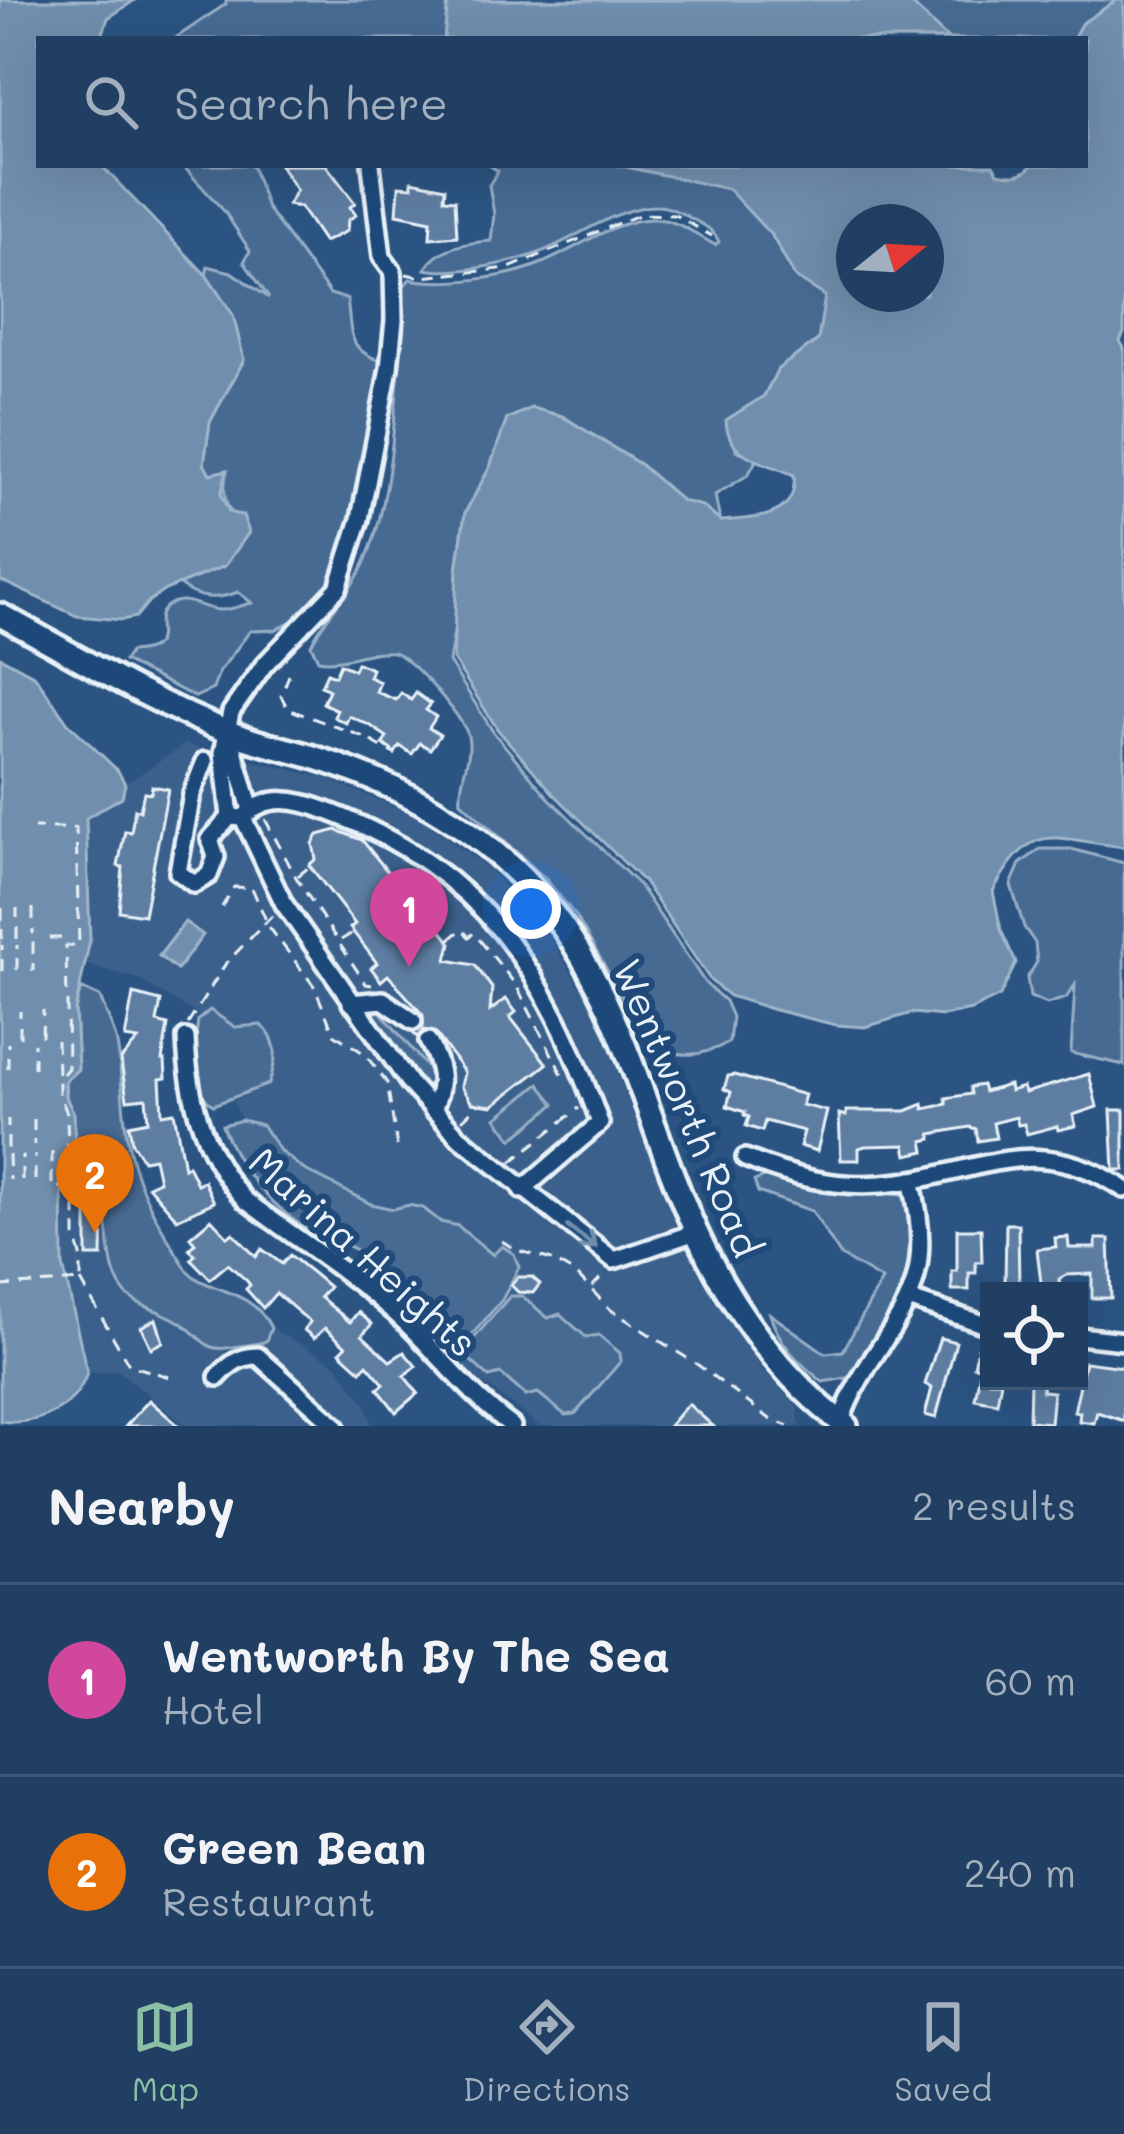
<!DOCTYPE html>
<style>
:root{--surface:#203f62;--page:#284668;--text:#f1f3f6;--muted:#a2afbe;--line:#3d5877;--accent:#8abfa5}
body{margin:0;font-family:Mali,sans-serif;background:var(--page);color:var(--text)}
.controls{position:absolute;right:36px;bottom:36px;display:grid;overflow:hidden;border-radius:0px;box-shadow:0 12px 48px #0002}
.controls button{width:108px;height:108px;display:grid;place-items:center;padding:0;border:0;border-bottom:3px solid var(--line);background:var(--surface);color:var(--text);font:60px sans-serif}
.compass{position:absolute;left:836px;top:204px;width:108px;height:108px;border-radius:50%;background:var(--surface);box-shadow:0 12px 48px #0002;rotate:72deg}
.you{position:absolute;left:531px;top:909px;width:42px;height:42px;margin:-30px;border:9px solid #fff;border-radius:50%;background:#1a73e8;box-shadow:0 0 0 18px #1a73e833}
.badge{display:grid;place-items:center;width:78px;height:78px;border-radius:50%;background:var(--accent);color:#fff;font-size:39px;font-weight:700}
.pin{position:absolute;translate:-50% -99px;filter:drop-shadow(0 3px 6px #0008)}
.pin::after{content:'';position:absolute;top:63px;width:42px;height:36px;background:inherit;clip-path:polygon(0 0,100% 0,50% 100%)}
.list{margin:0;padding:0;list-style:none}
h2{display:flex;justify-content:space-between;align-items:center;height:156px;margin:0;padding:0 48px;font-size:51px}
h2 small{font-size:39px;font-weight:400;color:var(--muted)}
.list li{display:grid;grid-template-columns:78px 1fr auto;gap:36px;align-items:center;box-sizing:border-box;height:192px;padding:0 48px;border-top:3px solid var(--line)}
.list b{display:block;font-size:45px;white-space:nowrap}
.list p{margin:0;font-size:39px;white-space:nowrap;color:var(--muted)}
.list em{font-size:39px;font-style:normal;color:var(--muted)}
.icon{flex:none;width:66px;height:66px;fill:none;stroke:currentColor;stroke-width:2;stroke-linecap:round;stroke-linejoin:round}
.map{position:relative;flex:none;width:1124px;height:1426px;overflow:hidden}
.search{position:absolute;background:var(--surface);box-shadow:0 12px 48px #0002;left:36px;right:36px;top:36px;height:132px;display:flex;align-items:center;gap:30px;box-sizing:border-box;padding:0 42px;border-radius:0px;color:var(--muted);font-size:45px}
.sheet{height:540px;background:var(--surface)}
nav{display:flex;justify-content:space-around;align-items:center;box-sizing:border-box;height:168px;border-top:3px solid var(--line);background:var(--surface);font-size:33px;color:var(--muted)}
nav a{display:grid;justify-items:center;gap:6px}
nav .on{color:var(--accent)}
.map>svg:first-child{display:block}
.built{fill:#3a608b}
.green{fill:#476b93;stroke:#98aec6;stroke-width:3}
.water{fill:#708ead;stroke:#a0b6cb;stroke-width:3;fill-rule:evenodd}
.building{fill:#5d7da1;stroke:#e8f1f8;stroke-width:3}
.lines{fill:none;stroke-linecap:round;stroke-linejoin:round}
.minor-casing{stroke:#e8f1f8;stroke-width:24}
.major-casing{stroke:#e8f1f8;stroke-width:30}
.path{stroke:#e8f1f8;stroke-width:3;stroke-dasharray:12 9;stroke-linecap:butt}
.minor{stroke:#1f4a7a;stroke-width:15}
.major{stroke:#1f4a7a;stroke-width:21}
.oneway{stroke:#6f8dac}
.labels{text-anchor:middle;stroke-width:12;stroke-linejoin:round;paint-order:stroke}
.street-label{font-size:39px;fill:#e8f1f8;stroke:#1f4a7a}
</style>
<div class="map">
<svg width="1124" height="1426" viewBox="0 0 1124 1426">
<rect width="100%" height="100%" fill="#2b5482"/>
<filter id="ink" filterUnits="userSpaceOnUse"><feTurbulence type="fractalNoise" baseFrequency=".00833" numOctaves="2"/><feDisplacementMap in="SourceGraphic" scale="24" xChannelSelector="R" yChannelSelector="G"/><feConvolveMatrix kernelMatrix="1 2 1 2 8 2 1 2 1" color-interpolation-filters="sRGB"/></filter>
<g filter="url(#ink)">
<!-- built -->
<g class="built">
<polygon points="185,744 325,778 417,816 490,870 547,932 595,1013 675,1225 702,1280 762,1369 797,1406 800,1426 539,1426 451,1358 502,1300 514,1277 494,1256 458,1226 441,1222 423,1208 409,1205 393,1209 371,1204 303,1169 280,1152 262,1125 242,1120 233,1101 269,1084 261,1025 235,1027 210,1011 202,1017 138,979 87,964 86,817 107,809 122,797 125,784"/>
<polygon points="75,1147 92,1163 111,1237 162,1311 198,1339 228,1352 266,1341 271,1328 336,1364 366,1405 372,1425 186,1426 119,1371 87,1373 63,1265 62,1185"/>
</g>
<!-- green -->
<g class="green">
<polygon points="226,0 1117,0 1081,24 1073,39 174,39 226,4"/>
<path d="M182 165H252L267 208 330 294 347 299C352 332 346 350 382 361L339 571 297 618 275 630 250 631 219 672 213 689 195 697 124 661 130 652C181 649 146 624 166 607 185 591 203 612 223 610 233 609 242 605 252 603L238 592C218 600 195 600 179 584L225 566 249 532C227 511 220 500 227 471L210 474 204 464 210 422 244 360 233 315 206 275 208 266 231 272 269 298 244 262 250 251 225 212Z"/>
<path d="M489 165H811L849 284 822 323 818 340 778 369 764 396 732 418 736 450 757 459 748 475 715 495 720 521 702 506 682 501 641 465 562 416 531 408 507 419 490 467 465 513 457 571V614L449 662 494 733 549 798 639 885 706 984 725 1001 732 1017 729 1042C701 1058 682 1057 651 1047L576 916 545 878 461 802C458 780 473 758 468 736 465 719 409 655 393 652 369 649 343 665 318 660L311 645C324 617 348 596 362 568 392 506 393 425 400 358L397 352 403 287 410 279C445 286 507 278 540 264 576 250 616 218 655 219 676 219 697 235 715 245L719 242C714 230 704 225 692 219 682 213 669 206 657 206 620 205 570 242 536 254 509 264 452 275 425 269 440 246 465 243 491 241L494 214 489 185 498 171Z"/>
<polygon points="1040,849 1071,849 1124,863 1124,1065 1071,1053 1075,985 1066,998 1047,1004 1030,997 1027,978 1037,962 1035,943 1024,927 1011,885 1020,864"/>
<path d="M81 988 100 997C106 1014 116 1031 118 1049 123 1086 122 1123 132 1159 141 1196 165 1234 185 1267 202 1294 251 1285 271 1328L266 1341C256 1345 249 1344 239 1346 206 1353 209 1345 184 1325 168 1312 140 1308 126 1294 95 1259 123 1191 75 1147 74 1122 65 1102 65 1081L78 1069 75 1010Z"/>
<path d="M210 1010 235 1027 261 1025C281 1042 276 1061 269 1084L213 1105C187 1089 195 1046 198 1020Z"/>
<polygon points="379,1010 431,1072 430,1085 421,1085 372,1022 371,1016"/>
<polygon points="539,1084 555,1104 512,1139 496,1118"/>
<path d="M242 1120 262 1125 281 1152 303 1169 371 1204 393 1209 409 1205 423 1208 441 1222 458 1226 493 1255 502 1246 514 1254 519 1267 502 1300 457 1352 435 1341 377 1288 375 1266C368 1261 360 1253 353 1248 342 1242 329 1242 318 1236 275 1212 238 1170 222 1125Z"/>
<path d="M767 1176 826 1193 895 1192 904 1196C930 1257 891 1331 852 1377L823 1382C800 1364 778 1343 770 1314L825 1353 843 1351 882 1280 841 1256 812 1211 758 1192 754 1181Z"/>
<polygon points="510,1296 522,1296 548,1318 560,1314 586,1337 599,1335 620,1353 621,1361 575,1414 565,1415 538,1393 526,1396 501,1374 489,1377 470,1360 469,1344"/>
</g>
<!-- water -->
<g class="water">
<polygon points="0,0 135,0 108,18 101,39 39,39 39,165 101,165 206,275 233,315 244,360 210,422 204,464 210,474 227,470 221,494 229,512 243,516 249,532 225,566 165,590 149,601 136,617 122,620 77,616 0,580"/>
<polygon points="448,0 908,0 948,39 444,39"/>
<path d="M1117 0H1124V333L1120 341 1124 348V847C1050 839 1033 818 993 891L1001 930 1016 963 1000 996 971 1010 943 1016 912 1013 865 1027 836 1025 775 1010 729 996 711 981 644 882 553 793 498 730 453 659 457 571 465 513 490 467 507 419 532 408 562 416 641 465 682 501 702 506 720 521C753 518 798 520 794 475 764 462 727 457 726 420L764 396 778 369 818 340 825 296 795 277 772 236 728 189 617 165H993L998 173C1012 176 1023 177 1032 165H1085V39H1073L1081 24ZM854 222H926V294H854Z"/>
<path d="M0 657 35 676 68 723 118 771 125 784 122 797 86 818 90 940 75 1010 78 1069 65 1081V1096L74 1113 75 1147 62 1185 63 1265 87 1373C75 1410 37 1426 0 1421Z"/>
<polygon points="185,922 203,935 177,970 159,956"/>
</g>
<!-- building -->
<g class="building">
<polygon points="280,165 326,165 355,203 350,207 356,215 348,220 347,231 324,242 300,207 288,205 296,190"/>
<polygon points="412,181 445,188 444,199 455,200 457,236 430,238 431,221 397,214 399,186 412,187"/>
<polygon points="357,663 372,669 369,677 380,682 376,692 396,700 401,693 411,700 416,693 431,704 426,710 436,717 429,728 440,735 430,749 420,743 412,754 400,746 395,753 383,744 387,737 371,726 349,716 346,723 334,717 337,710 323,703 329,690 321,686 327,673 335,676 340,664 354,670"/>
<polygon points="152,786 168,789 144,915 119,911 123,867 118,866 125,831 131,832 135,809 140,811 144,792 151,793"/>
<polygon points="336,830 362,840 400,887 411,890 451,943 447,960 475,965 492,988 490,1011 506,999 516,1012 510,1017 547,1064 492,1106 472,1103 461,1087 464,1072 435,1032 424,1030 417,1037 413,1033 423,1027 423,1015 388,975 381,981 371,968 377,963 350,928 355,924 309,865 316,859 313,844 318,835"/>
<polygon points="133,994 161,1001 157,1022 168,1025 162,1060 165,1060 166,1078 160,1079 162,1114 174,1112 184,1168 188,1165 197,1184 204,1181 214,1202 177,1219 148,1186 159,1181 154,1158 143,1160 132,1143 129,1125 148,1121 146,1098 127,1100 122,1068 121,1059 138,1040 125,1038"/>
<polygon points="1089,1074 1097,1107 1073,1115 1076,1126 1058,1130 1057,1126 1027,1134 1024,1124 1018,1125 1016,1117 993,1123 996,1138 978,1141 976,1129 970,1127 931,1134 932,1139 923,1141 925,1151 907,1155 905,1145 865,1146 859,1148 859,1160 841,1160 839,1114 846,1116 846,1111 906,1111 923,1104 924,1109 947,1104 946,1098 971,1094 970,1087 982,1085 984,1092 1009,1085 1010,1091 1023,1087 1025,1093"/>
<polygon points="734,1075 805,1095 802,1105 827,1111 817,1151 800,1146 804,1131 765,1121 762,1131 746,1126 749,1117 744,1115 745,1112 727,1106 731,1092 724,1089 728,1076"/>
<polygon points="1111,1110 1124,1110 1124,1170 1114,1170"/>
<polygon points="87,1210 103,1210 102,1256 87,1256"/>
<polygon points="211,1219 228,1237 233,1233 256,1257 262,1249 282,1264 290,1255 315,1275 329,1287 320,1297 350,1322 358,1312 372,1324 362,1335 390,1361 404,1352 416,1366 404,1376 418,1393 396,1412 378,1389 384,1384 367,1364 361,1371 340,1352 346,1346 325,1328 314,1338 304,1330 310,1322 276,1293 263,1308 246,1289 250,1285 247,1281 228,1264 210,1279 191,1259 195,1255 189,1249 195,1243 190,1237"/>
<polygon points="1006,1224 1018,1224 1019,1287 1005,1286"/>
<polygon points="957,1229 981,1229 982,1262 976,1262 976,1273 969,1273 969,1290 952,1290 952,1271 957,1271"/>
<polygon points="1068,1237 1069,1248 1096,1248 1096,1239 1109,1239 1111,1298 1092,1298 1092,1274 1066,1275 1059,1279 1060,1291 1042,1291 1037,1249 1056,1247 1055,1238"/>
<polygon points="518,1277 532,1277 540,1284 533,1293 518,1292 511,1285"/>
<polygon points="156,1319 163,1342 151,1348 141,1327"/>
<polygon points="940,1338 956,1342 936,1418 925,1415 932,1388 925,1384"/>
<polygon points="978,1348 989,1350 989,1381 1001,1381 997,1403 975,1399 981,1367 974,1366"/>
<polygon points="1085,1362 1124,1367 1124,1421 1097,1412 1094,1423 1079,1421 1080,1412 1074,1412"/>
<polygon points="1030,1381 1043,1381 1042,1391 1053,1392 1050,1423 1029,1421"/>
<polygon points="149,1400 179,1426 126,1426"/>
<polygon points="688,1404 713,1426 669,1426"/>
</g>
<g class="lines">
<!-- minor casing -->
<g class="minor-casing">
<g id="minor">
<polyline points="230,736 251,810"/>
<polyline points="205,761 192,794 178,872 194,884 209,875 216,857 210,839 230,817"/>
<polyline points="230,817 223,753 231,712 264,665 338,588 360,519 389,368 394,320 393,272 382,257 371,165"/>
<polyline points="230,817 243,818 284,904 410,1084 459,1137 614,1260 696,1232"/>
<path d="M243 818C266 792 299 800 327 811 484 870 546 972 600 1123L522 1190"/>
<polyline points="351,1003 383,1000 413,1021"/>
<path d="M186 1038C188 1097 204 1155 245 1200 299 1241 356 1276 406 1323 442 1358 471 1396 512 1426"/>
<path d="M428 1041C442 1067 445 1083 433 1110"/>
<path d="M745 1158C790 1176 833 1188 881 1184 976 1177 1032 1127 1124 1189"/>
<polyline points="911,1300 989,1326"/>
<polyline points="1079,1336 1124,1341"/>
<path d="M218 1377C230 1364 239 1356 258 1356L336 1426"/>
<path d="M839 1426C874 1323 945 1311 911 1180"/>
</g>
</g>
<!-- major casing -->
<g class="major-casing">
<path id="major" d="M0 615C74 654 148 701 226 731 254 743 284 748 313 757 398 784 475 824 535 892 622 989 644 1119 697 1234 730 1306 782 1379 846 1426"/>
</g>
<!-- path -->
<g class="path">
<polyline points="406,274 421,277 509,268 641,214 675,215 712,236"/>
<polyline points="289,675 281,696 288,709 364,737 396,755"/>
<polyline points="265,819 297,879 366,984 372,985"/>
<polyline points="298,876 309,867 315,873"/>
<polyline points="222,907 234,887 252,888 269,927 314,986 334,1034 365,1054 387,1083 397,1146"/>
<polyline points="2,908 2,939"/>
<polyline points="33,908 33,934"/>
<polyline points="49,938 62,938 66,946"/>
<polyline points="17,939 17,908"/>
<polyline points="341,940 354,932"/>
<polyline points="449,940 462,929 469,937 474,933 516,985 562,1074"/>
<polyline points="33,942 33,971"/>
<polyline points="17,970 17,945"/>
<polyline points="2,971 2,945"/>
<polyline points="188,1024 226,963 274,914"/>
<polyline points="42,1037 43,1010"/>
<polyline points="20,1038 20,1011"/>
<polyline points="57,1040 58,1074"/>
<polyline points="8,1068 8,1043"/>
<polyline points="34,1068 34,1043"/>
<polyline points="34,1119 34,1145"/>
<polyline points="462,1120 479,1104"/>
<polyline points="8,1149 8,1119"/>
<polyline points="52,1151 52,1187 74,1187"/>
<polyline points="9,1155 10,1180"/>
<polyline points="511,1162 579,1108"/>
<polyline points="22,1180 22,1155"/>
<polyline points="35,1180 35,1155"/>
<polyline points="502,1241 516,1250 552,1260 576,1274 611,1310 698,1365 770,1419 788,1426"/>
<polyline points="81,1281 129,1365 173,1378"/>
<polyline points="0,1286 81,1281 81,1255 75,1237 75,1164 68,1152 67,1113 59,1094 59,1079 68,1068 66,946 79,945 76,828 34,828"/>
<polyline points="592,1287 606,1272"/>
</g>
<!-- minor -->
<use href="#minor" class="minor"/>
<!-- major -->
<use href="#major" class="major"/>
</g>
<!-- one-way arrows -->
<defs><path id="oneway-shaft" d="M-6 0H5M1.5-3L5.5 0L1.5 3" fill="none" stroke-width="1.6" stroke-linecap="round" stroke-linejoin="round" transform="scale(3)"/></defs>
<use class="oneway" href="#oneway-shaft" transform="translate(582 1237) rotate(36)"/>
</g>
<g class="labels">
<!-- street labels -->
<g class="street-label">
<text transform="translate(687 1108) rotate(67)" y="14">Wentworth Road</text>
<text transform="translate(363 1252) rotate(42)" y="14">Marina Heights</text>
</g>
</g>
</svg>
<div class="controls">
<button><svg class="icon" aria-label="locate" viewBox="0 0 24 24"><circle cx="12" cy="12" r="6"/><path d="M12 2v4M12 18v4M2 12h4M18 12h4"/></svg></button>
</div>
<svg class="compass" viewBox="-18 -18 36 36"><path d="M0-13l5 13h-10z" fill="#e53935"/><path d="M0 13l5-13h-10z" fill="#a2afbe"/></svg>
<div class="you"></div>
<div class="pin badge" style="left:409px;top:967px;background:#d1479c">1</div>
<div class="pin badge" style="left:95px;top:1233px;background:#e8710a">2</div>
<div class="search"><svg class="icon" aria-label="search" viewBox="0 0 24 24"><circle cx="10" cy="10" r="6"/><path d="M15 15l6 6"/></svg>Search here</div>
</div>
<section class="sheet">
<h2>Nearby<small>2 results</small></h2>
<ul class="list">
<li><span class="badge" style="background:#d1479c">1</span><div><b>Wentworth By The Sea</b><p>Hotel</p></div><em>60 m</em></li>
<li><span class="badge" style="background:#e8710a">2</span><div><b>Green Bean</b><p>Restaurant</p></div><em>240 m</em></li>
</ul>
</section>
<nav>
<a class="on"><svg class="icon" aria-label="map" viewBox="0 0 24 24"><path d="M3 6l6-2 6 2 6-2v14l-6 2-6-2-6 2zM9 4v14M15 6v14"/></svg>Map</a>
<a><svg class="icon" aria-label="directions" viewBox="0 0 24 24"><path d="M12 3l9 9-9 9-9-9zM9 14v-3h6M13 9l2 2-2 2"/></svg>Directions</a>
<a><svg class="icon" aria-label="saved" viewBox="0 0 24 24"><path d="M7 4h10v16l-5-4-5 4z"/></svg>Saved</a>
</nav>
